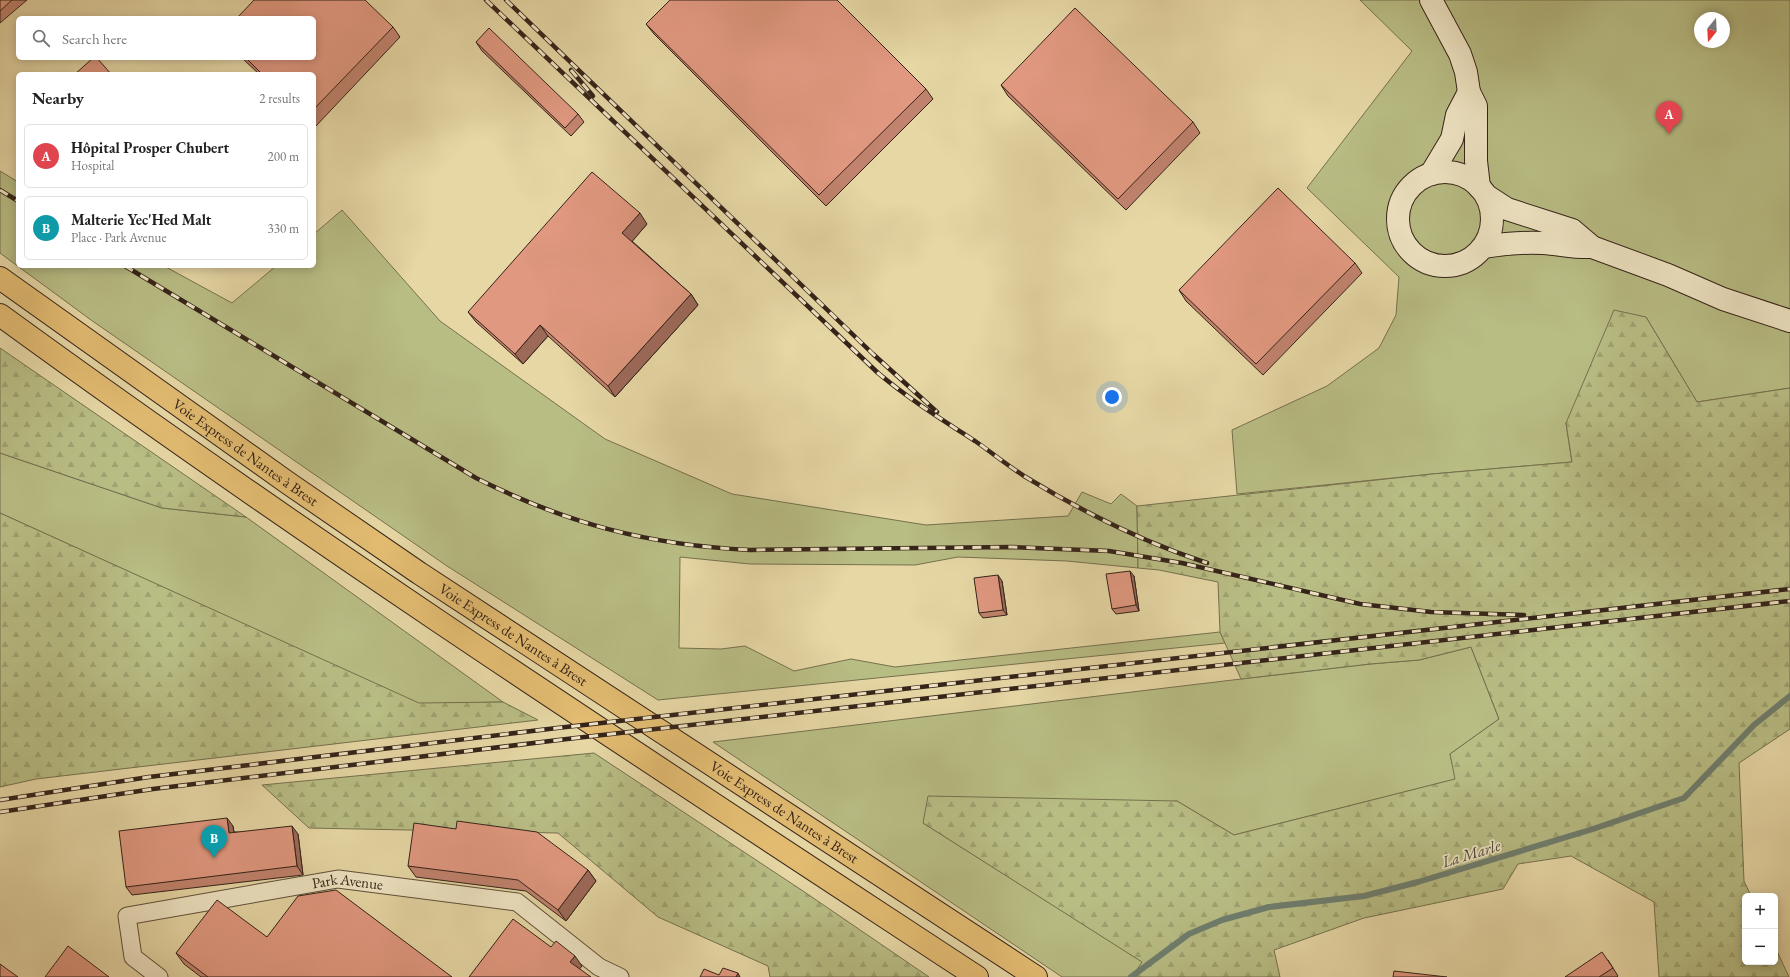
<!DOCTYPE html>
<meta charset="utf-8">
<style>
:root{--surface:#fff;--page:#f6f6f6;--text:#222;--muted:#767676;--line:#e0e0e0;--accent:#d93025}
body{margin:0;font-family:"EB Garamond",serif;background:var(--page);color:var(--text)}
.controls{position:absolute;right:12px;bottom:12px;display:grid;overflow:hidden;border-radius:6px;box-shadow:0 2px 10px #0003}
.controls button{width:36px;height:36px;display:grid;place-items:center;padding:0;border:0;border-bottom:1px solid var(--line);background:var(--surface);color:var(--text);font:20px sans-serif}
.compass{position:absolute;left:1694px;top:12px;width:36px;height:36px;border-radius:50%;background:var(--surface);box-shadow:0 2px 10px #0003;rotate:198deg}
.you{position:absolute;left:1112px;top:397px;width:14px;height:14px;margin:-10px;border:3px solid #fff;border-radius:50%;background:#1a73e8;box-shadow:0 0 0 6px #1a73e833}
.badge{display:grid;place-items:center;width:26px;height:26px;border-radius:50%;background:var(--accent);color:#fff;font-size:13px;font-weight:700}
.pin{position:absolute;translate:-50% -33px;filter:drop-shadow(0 1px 2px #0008)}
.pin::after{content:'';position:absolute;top:21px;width:14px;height:12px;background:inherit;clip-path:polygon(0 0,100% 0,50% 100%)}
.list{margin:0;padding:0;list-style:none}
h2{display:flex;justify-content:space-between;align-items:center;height:52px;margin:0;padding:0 16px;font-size:17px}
h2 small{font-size:13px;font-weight:400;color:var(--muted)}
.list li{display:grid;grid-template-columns:26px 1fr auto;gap:12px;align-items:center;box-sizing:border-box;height:64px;margin:0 8px 8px;padding:0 8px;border:1px solid var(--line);border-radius:6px}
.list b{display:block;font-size:15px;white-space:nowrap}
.list p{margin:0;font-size:13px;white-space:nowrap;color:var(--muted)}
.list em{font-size:13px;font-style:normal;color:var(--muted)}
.icon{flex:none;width:22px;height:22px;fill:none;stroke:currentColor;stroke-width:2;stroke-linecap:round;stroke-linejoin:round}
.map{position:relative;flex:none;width:1790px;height:977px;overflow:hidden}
.search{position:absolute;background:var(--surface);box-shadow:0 2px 10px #0003;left:16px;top:16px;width:300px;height:44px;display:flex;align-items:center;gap:10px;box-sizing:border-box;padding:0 14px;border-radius:6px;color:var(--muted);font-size:15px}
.panel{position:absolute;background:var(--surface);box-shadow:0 2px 10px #0003;left:16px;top:72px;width:300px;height:196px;border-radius:6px}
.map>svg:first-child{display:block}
.green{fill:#b8bd84;stroke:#76704e;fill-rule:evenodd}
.forest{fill:url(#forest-firs);stroke:#76704e}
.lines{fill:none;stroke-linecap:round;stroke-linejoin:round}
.stream{stroke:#6f7e6e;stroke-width:6}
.street-casing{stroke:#61503c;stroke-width:19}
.secondary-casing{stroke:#352319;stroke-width:24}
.highway-casing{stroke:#352319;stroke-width:24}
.street{stroke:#efe5c4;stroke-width:17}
.secondary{stroke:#efe5c4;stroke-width:22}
.highway{stroke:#e3bc72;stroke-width:22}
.rail-casing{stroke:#352319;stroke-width:4.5}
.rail{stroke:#efe5c4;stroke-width:3;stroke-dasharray:9;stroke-linecap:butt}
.wall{fill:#c1836e;stroke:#352319}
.shaded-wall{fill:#9d6a5a;stroke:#352319}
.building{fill:#e09880;stroke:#352319}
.labels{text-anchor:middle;stroke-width:3.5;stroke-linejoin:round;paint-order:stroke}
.street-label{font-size:15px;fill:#352319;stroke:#efe5c4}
.water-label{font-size:16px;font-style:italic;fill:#4d493c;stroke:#efe5c4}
</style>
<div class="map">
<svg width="1790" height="977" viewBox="0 0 1790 977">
<defs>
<pattern id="forest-firs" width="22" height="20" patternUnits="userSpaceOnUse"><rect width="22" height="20" fill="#b8bd84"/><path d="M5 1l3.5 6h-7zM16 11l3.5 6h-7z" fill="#9fa271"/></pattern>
</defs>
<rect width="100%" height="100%" fill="#e6d7a5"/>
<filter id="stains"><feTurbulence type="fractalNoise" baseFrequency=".005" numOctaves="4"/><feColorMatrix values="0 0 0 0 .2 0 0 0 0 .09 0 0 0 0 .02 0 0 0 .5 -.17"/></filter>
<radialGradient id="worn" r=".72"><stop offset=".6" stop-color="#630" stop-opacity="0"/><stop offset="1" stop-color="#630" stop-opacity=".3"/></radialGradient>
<!-- green -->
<g class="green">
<path d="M1360 0H1790V388L1697 402 1646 317 1566 423 1572 462 1432 474 1237 494 1232 430 1327 386 1379 348 1396 315 1399 277 1307 188 1412 51ZM1700 18H1724V42H1700Z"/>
<polygon points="0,171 18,182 18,266 164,266 232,303 276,266 314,266 314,234 342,210 440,321 605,439 732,494 926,525 1068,516 1082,492 1111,504 1121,494 1137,506 1138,568 1067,561 958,557 915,565 750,564 680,557 679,648 721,649 745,646 794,671 851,659 895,667 1220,632 1225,643 658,700 447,566 91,320 0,253"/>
<polygon points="0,453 162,508 246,517 503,702 419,704 0,513"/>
<polygon points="1471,647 1499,719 1450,754 1456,779 1234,835 1177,801 923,823 1143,962 1132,977 1062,977 713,742 1241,679 1370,664 1419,660"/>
</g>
<!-- forest -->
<g class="forest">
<polygon points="1614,310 1646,317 1697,402 1790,388 1790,729 1739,763 1744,881 1751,896 1745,896 1745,962 1775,962 1775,947 1789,977 1659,977 1654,902 1571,856 1518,864 1503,889 1364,918 1274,950 1280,977 1132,977 1142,962 923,823 928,796 1177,801 1234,835 1455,779 1450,754 1499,719 1471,647 1419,660 1370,664 1241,679 1220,632 1218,582 1159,570 1138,568 1137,506 1432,474 1572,462 1566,423"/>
<polygon points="0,348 246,517 162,508 0,453"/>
<polygon points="0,513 419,703 503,702 538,720 36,779 0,787"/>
<polygon points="594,753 803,891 929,977 770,977 768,966 658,917 558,833 309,828 262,785"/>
</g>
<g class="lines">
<!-- stream -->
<polyline class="stream" points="1131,977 1189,934 1222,920 1269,907 1364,896 1418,882 1593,829 1684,798 1754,725 1790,696"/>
<!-- street casing -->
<g class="street-casing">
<g id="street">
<path id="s1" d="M159 977 133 957 127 916 338 879 517 902 599 967 620 977"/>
</g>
</g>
<!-- secondary casing -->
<g class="secondary-casing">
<g id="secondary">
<polyline points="1431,0 1460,54 1466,72 1469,92 1476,106 1476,161 1479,187"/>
<circle cx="1445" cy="219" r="47"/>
<polyline points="1431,174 1452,139 1457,115 1469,92"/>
<polyline points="1487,196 1507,209 1572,230 1592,247 1668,275 1723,299 1790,321"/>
<path d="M1484 247C1503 244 1523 242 1543 243 1560 244 1575 248 1592 247"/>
</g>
</g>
<!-- highway casing -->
<g class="highway-casing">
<g id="highway">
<path id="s2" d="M0 278 288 483 419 573 1036 977"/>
<path d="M0 315C318 547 648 761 977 977"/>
</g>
</g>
<!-- street -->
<use href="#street" class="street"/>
<!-- secondary -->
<use href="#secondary" class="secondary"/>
<!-- highway -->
<use href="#highway" class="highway"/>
<!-- rail casing -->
<g class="rail-casing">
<g id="rail">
<path d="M486 0 878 373C909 399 941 419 975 441 991 452 1007 465 1024 476 1081 511 1143 542 1207 563"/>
<polyline points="506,0 873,354 937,412"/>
<polyline points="571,70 593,96"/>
<polyline points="0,190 18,201"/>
<path d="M125 266 476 478C568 524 648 545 750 550L1012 547 1109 551 1182 563 1360 604 1431 612 1524 615"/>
<polyline points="0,800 149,777 557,728 1790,589"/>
<polyline points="0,812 153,789 567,739 1790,601"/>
</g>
</g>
<!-- rail -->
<use href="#rail" class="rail"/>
</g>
<!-- wall -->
<g class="wall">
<polygon points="0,0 27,0 0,23"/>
<polygon points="646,24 926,89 933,99 826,206 654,34"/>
<polygon points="393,27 400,37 315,127 314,126 314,74 259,74 242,58 314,58"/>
<polygon points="476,42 578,114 584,122 571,136 482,51"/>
<polygon points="1001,85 1193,122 1200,133 1126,210 1008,96"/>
<polygon points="647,224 632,241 691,294 698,305 615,397 548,336 523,364 476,322 468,312"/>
<polygon points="1355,263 1362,273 1263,375 1186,301 1179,290"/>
<polygon points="1134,576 1139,611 1116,614 1112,609"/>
<polygon points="1002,581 1007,615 983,618 979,613"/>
<polygon points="233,826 234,832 298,834 303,875 132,895 126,887"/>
<polygon points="408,866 588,870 596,881 566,921 526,891 416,877"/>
<polygon points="267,937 452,977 201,977 184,964 176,953"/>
<polygon points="1608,960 1618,976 1617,977 1565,977"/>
</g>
<!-- shaded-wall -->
<g class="shaded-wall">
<polygon points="640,213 647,224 630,244 622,233"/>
<polygon points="691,294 698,305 615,397 608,386"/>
<polygon points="540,325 548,336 523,364 515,354"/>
<polygon points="1130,571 1134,576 1139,611 1136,605"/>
<polygon points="998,575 1002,581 1007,615 1003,610"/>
<polygon points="227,818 233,826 235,841 229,833"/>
<polygon points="292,826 298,834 303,875 297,866"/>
<polygon points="588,870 596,881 566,921 558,910"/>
<polygon points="575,956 582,966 577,972 570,962"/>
<polygon points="738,973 740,977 736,977"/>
</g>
<!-- building -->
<g class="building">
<polygon points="0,0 12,0 0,11"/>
<polygon points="254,0 365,0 393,27 314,109 314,74 262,74 246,58 314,58 314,18 237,18"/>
<polygon points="670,0 837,0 926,89 819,195 646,24"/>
<polygon points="1075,8 1193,122 1118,199 1001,85"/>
<polygon points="489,28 578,114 565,128 476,42"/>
<polygon points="93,58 97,58 111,74 75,74"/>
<polygon points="592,172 640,213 622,233 691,294 608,386 540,325 515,354 468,312"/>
<polygon points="1278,188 1355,263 1256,364 1179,290"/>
<polygon points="1130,571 1136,605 1112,609 1106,574"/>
<polygon points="998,575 1003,610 979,613 974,578"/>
<polygon points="227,818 229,833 292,826 297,866 126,887 119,831"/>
<polygon points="457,821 537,832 588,870 558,910 518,880 408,866 414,823 456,829"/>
<polygon points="336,890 452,977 208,977 176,953 217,900 267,937 298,896"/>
<polygon points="513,919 551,947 556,941 575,956 570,962 591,977 469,977"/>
<polygon points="68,946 109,977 45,977"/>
<polygon points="1602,952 1613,968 1599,977 1565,977"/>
<polygon points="0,964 18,977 0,977"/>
<polygon points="723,968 738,973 736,977 700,977 704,969 719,975"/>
<polygon points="1394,971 1447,977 1393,977"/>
</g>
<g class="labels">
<!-- street labels -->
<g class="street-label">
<text dy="5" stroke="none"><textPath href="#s2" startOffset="301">Voie Express de Nantes à Brest</textPath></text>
<text dy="5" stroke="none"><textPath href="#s2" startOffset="625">Voie Express de Nantes à Brest</textPath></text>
<text dy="5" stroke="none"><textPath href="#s2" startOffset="949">Voie Express de Nantes à Brest</textPath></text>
<text dy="5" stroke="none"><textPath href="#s1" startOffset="298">Park Avenue</textPath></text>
</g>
<!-- water labels -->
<g class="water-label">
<text transform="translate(1471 853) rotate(-17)" y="6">La Marle</text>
</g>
</g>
<rect width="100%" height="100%" filter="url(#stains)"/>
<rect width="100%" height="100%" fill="url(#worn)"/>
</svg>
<div class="controls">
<button>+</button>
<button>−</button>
</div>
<svg class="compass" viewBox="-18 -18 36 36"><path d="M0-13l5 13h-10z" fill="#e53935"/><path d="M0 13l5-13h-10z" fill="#767676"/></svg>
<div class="you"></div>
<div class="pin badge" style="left:1669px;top:134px;background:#e0444e">A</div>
<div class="pin badge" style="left:214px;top:858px;background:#0f9aa8">B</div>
<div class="search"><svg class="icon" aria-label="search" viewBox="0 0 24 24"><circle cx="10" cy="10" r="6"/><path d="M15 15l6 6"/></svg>Search here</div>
<section class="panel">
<h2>Nearby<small>2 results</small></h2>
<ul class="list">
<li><span class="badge" style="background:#e0444e">A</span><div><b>Hôpital Prosper Chubert</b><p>Hospital</p></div><em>200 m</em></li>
<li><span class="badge" style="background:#0f9aa8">B</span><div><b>Malterie Yec'Hed Malt</b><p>Place · Park Avenue</p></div><em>330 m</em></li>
</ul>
</section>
</div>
